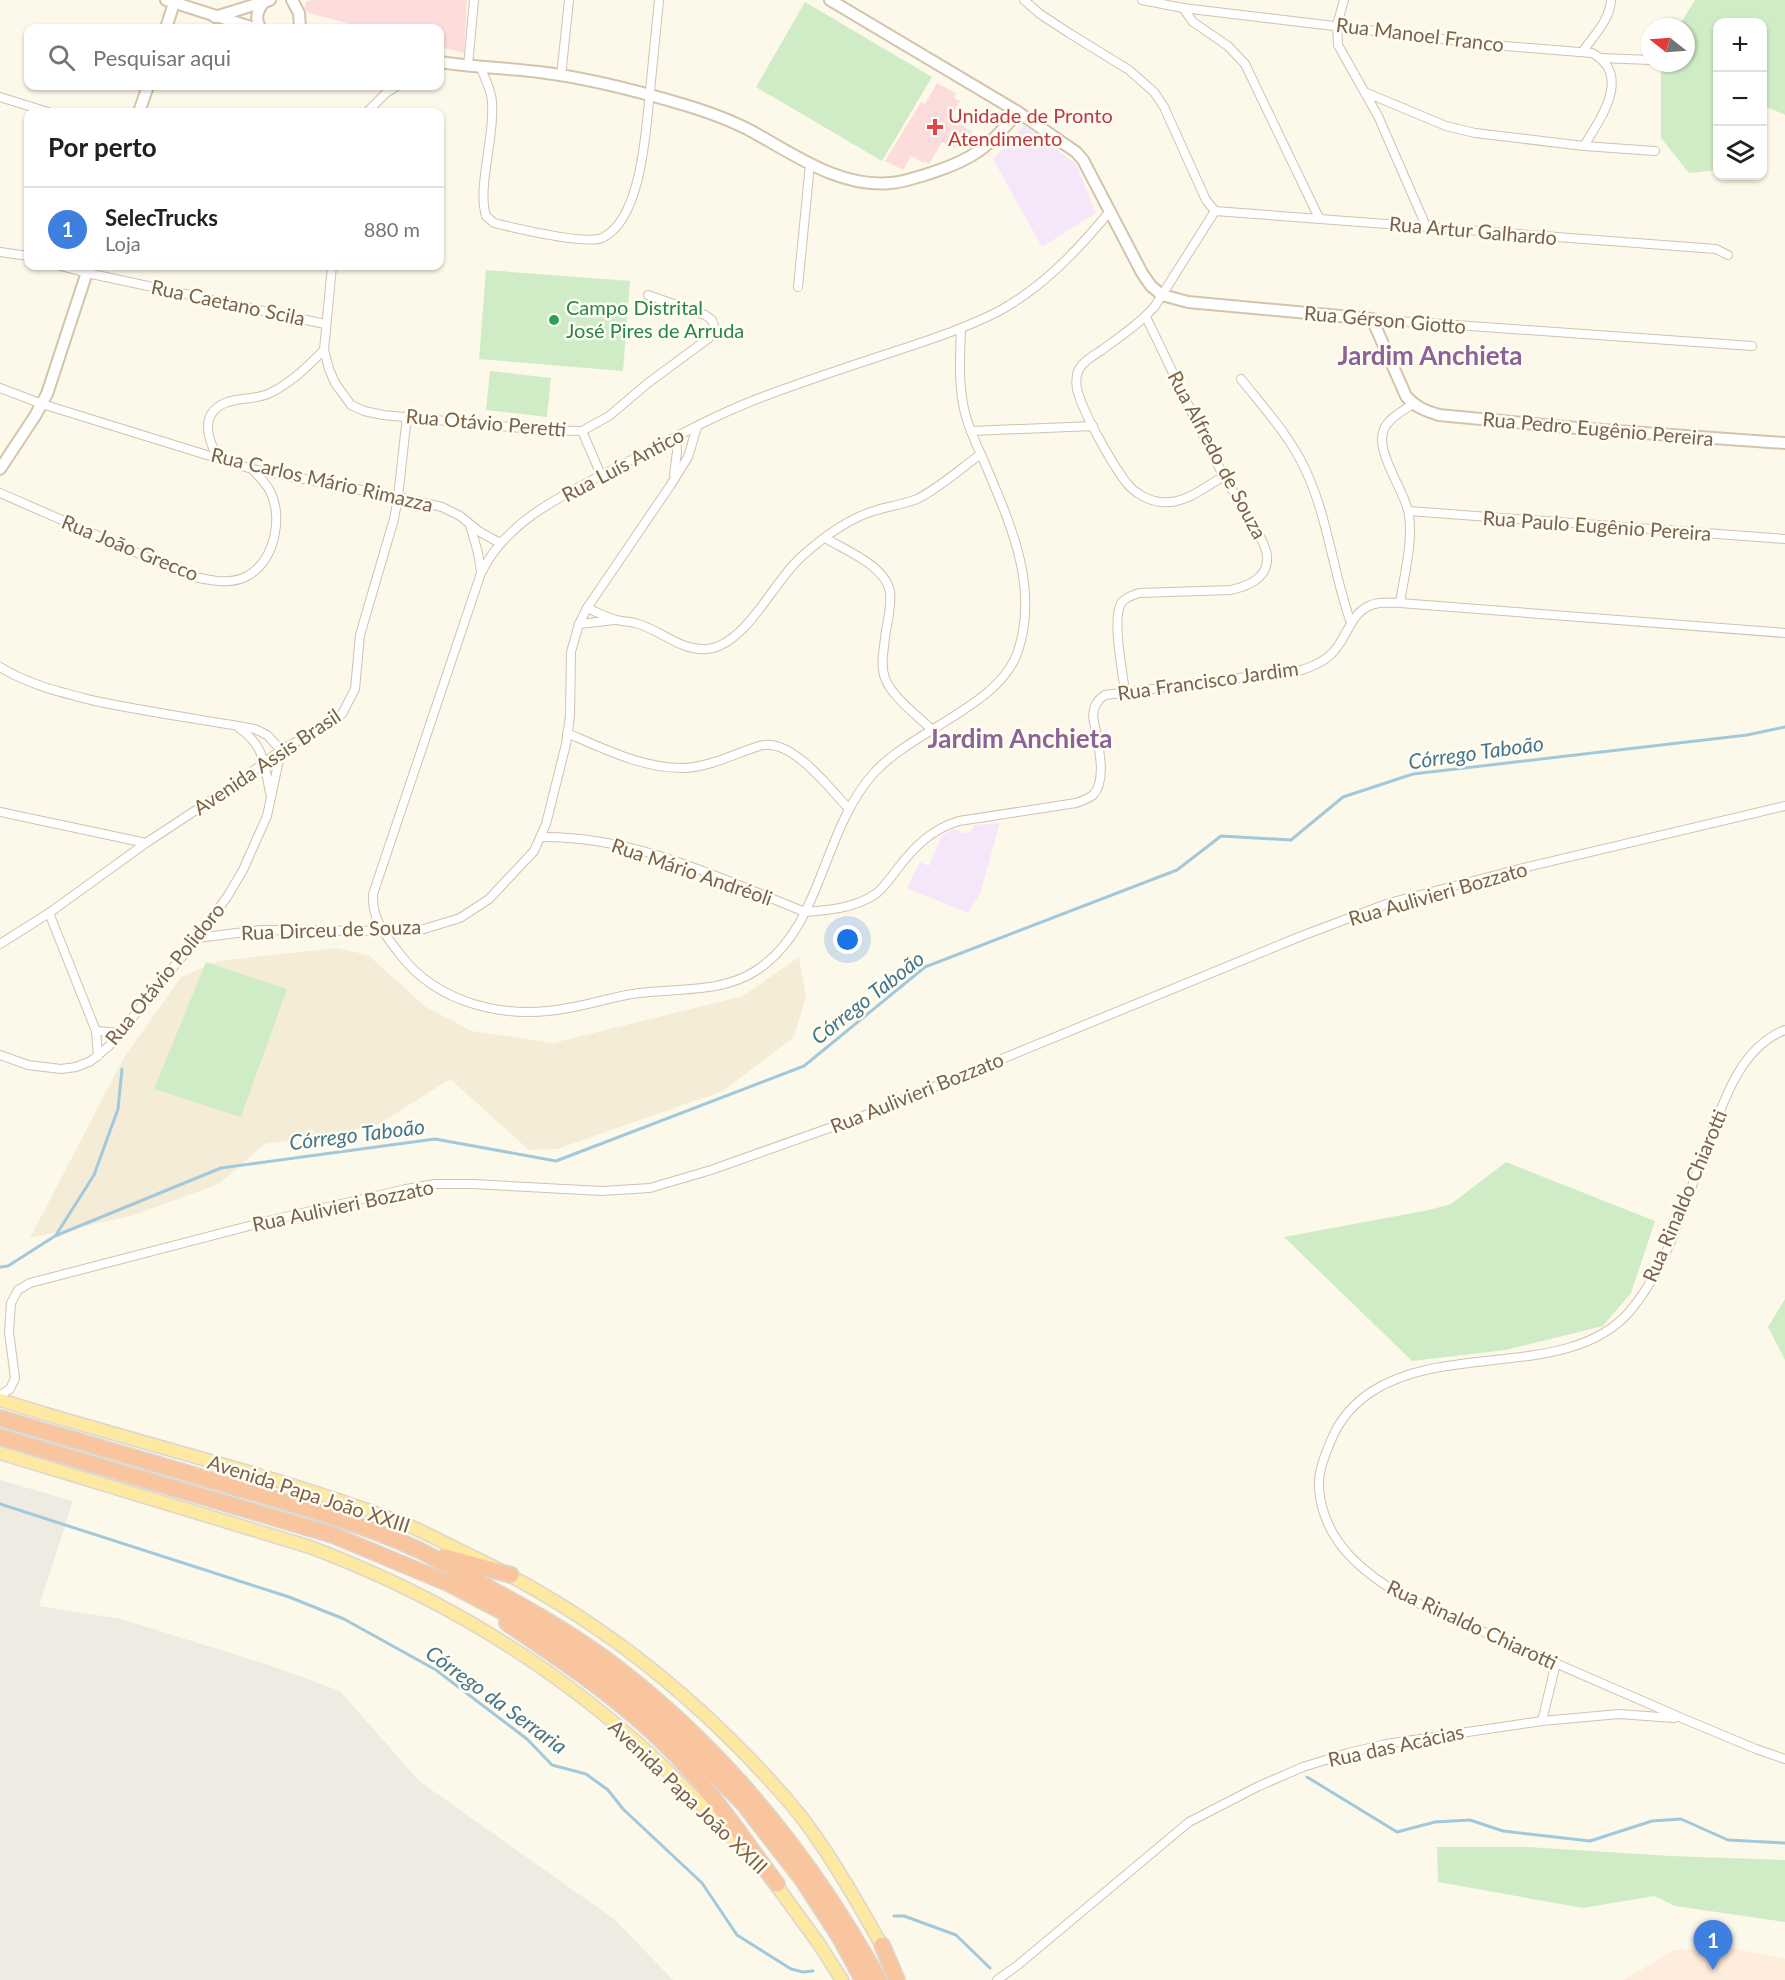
<!DOCTYPE html>
<html lang="pt">
<meta charset="utf-8">
<style>
:root{--surface:#fff;--page:#f2f2f2;--text:#202124;--muted:#757577;--line:#e0e0e0;--accent:#7b4f36}
body{margin:0;font-family:Lato,sans-serif;background:var(--page);color:var(--text)}
.controls{position:absolute;right:18px;top:18px;display:grid;overflow:hidden;border-radius:12px;box-shadow:0 2px 4px #0004}
.controls button{width:54px;height:54px;display:grid;place-items:center;padding:0;border:0;border-bottom:2px solid var(--line);background:var(--surface);color:var(--text);font:30px sans-serif}
.compass{position:absolute;left:1641px;top:18px;width:54px;height:54px;border-radius:50%;background:var(--surface);box-shadow:0 2px 4px #0004;rotate:287deg}
.you{position:absolute;left:848px;top:940px;width:21px;height:21px;margin:-15px;border:4px solid #fff;border-radius:50%;background:#1a73e8;box-shadow:0 0 0 9px #1a73e833}
.badge{display:grid;place-items:center;width:39px;height:39px;border-radius:50%;background:var(--accent);color:#fff;font-size:20px;font-weight:700}
.pin{position:absolute;translate:-50% -50px;filter:drop-shadow(0 2px 3px #0008)}
.pin::after{content:'';position:absolute;top:32px;width:21px;height:18px;background:inherit;clip-path:polygon(0 0,100% 0,50% 100%)}
.list{margin:0;padding:0;list-style:none}
h2{display:flex;justify-content:space-between;align-items:center;height:78px;margin:0;padding:0 24px;font-size:26px}
h2 small{font-size:20px;font-weight:400;color:var(--muted)}
.list li{display:grid;grid-template-columns:39px 1fr auto;gap:18px;align-items:center;box-sizing:border-box;height:84px;padding:0 24px;border-top:2px solid var(--line)}
.list b{display:block;font-size:22px;white-space:nowrap}
.list p{margin:0;font-size:20px;white-space:nowrap;color:var(--muted)}
.list em{font-size:20px;font-style:normal;color:var(--muted)}
.icon{flex:none;width:33px;height:33px;fill:none;stroke:currentColor;stroke-width:2;stroke-linecap:round;stroke-linejoin:round}
.map{position:relative;flex:none;width:1785px;height:1980px;overflow:hidden}
.search{position:absolute;background:var(--surface);box-shadow:0 2px 4px #0004;left:24px;top:24px;width:420px;height:66px;display:flex;align-items:center;gap:15px;box-sizing:border-box;padding:0 21px;border-radius:12px;color:var(--muted);font-size:22px}
.panel{position:absolute;background:var(--surface);box-shadow:0 2px 4px #0004;left:24px;top:108px;width:420px;height:162px;border-radius:12px}
.map>svg:first-child{display:block}
.residential{fill:#f5ecd7}
.commercial{fill:#feecdd}
.industrial{fill:#efeae2}
.education{fill:#f6e6fa}
.medical{fill:#fcdddc}
.green{fill:#d0ecc6}
.lines{fill:none;stroke-linecap:round;stroke-linejoin:round}
.stream{stroke:#a2c9db;stroke-width:3}
.street-casing{stroke:#d1c2ae;stroke-width:10}
.secondary-casing{stroke:#d4c4ab;stroke-width:14}
.primary-casing{stroke:#dcd6d0;stroke-width:15}
.highway-casing{stroke:#dcd6d0;stroke-width:18}
.street{stroke:#fff;stroke-width:8}
.secondary{stroke:#fff;stroke-width:10}
.primary{stroke:#fde9a1;stroke-width:12}
.highway{stroke:#f9c59f;stroke-width:15}
.health-dot{fill:#e0444e;stroke:#fffcf1;stroke-width:2}
.leisure-dot{fill:#2e9e5b;stroke:#fffcf1;stroke-width:2}
.labels{text-anchor:middle;stroke-width:5;stroke-linejoin:round;paint-order:stroke}
.street-label{font-size:20px;fill:#7a634b;stroke:#fffcf1}
.health-label{font-size:20px;fill:#be3a42;stroke:#fffcf1;text-anchor:start}
.leisure-label{font-size:20px;fill:#27864d;stroke:#fffcf1;text-anchor:start}
.water-label{font-size:21px;font-style:italic;fill:#43768e;stroke:#fffcf1}
.district-label{font-size:26px;font-weight:bold;fill:#8c6396;stroke:#fffcf1}
</style>
<div class="map">
<svg width="1785" height="1980" viewBox="0 0 1785 1980">
<rect width="100%" height="100%" fill="#fdf9ea"/>
<!-- residential -->
<polygon class="residential" points="337,948 368,955 426,1007 472,1031 553,1043 743,996 799,957 806,996 794,1037 723,1091 557,1149 529,1150 450,1079 376,1126 265,1144 219,1184 131,1216 30,1238 123,1059 181,977 218,961"/>
<!-- commercial -->
<polygon class="commercial" points="1731,1948 1785,1959 1785,1980 1624,1980 1674,1950"/>
<!-- industrial -->
<polygon class="industrial" points="0,1480 73,1501 39,1606 121,1619 269,1665 340,1691 419,1781 614,1919 673,1980 0,1980"/>
<!-- education -->
<g class="education">
<polygon points="1024,125 1076,164 1096,213 1042,247 993,159"/>
<polygon points="1000,823 980,894 968,913 907,888 920,862 929,866 942,835 954,829 964,833 971,832 974,825"/>
</g>
<!-- medical -->
<g class="medical">
<polygon points="312,0 467,0 464,53 440,47 440,28 367,28 308,13 304,7 307,1"/>
<polygon points="937,83 956,93 954,98 960,101 949,121 965,126 964,128 972,131 966,142 960,139 955,148 942,142 929,164 925,161 924,163 911,156 903,170 885,161 921,102 925,104"/>
</g>
<!-- green -->
<g class="green">
<polygon points="1695,0 1785,0 1785,115 1763,105 1762,22 1718,22 1717,170 1689,173 1661,138 1661,63 1686,63 1686,27 1671,27 1680,24"/>
<polygon points="805,2 932,77 882,161 756,87"/>
<polygon points="486,270 630,281 623,371 479,359"/>
<polygon points="490,371 551,378 547,417 486,410"/>
<polygon points="206,962 287,989 241,1117 154,1089"/>
<polygon points="1506,1162 1655,1221 1631,1293 1603,1326 1506,1350 1412,1361 1284,1237 1429,1210 1451,1204"/>
<polygon points="1785,1299 1785,1360 1768,1327"/>
<polygon points="1437,1847 1528,1847 1671,1856 1785,1860 1785,1922 1675,1906 1654,1896 1583,1908 1438,1882"/>
</g>
<g class="lines">
<!-- stream -->
<g class="stream">
<polyline points="56,1235 94,1175 118,1109 122,1069"/>
<polyline points="0,1267 8,1266 55,1236 221,1168 435,1139 556,1161 804,1066 925,967 1177,870 1221,836 1291,840 1343,797 1413,774 1747,735 1785,727"/>
<polyline points="0,1504 289,1597 344,1619 436,1670 527,1739 552,1765 586,1774 608,1790 623,1809 702,1883 737,1935 791,1969 803,1972 813,1971"/>
<polyline points="1307,1777 1397,1832 1435,1822 1470,1820 1503,1831 1590,1841 1652,1821 1681,1819 1728,1840 1785,1843"/>
<polyline points="894,1916 904,1916 956,1935 990,1968"/>
</g>
<!-- street casing -->
<g class="street-casing">
<g id="street">
<polyline points="1024,0 1040,14 1069,33 1129,70 1154,92 1164,107 1206,200 1215,211"/>
<path d="M1142 0 1183 8 1493 45 1592 53C1633 75 1600 119 1584 146"/>
<polyline points="1344,0 1337,25 1338,45 1378,116 1426,226"/>
<polyline points="1183,8 1193,22 1228,46 1245,64 1319,218"/>
<path d="M1583 51C1594 35 1610 20 1611 0"/>
<polyline points="1600,58 1650,60"/>
<polyline points="468,66 474,0"/>
<path d="M481 68C485 79 492 91 492 103 495 138 477 186 486 216L494 223C515 228 584 245 602 238 642 220 646 128 650 91 653 61 656 30 659 0"/>
<polyline points="561,76 569,0"/>
<polyline points="1367,93 1446,126 1475,133 1584,146 1655,151"/>
<polyline points="0,97 48,112"/>
<polyline points="367,112 386,93 397,86"/>
<polyline points="1215,211 1716,249 1728,255"/>
<path d="M1215 211 1155 306C1140 324 1120 336 1102 350 1093 356 1083 361 1078 371 1076 377 1076 383 1077 389 1082 411 1112 464 1126 482 1134 493 1149 501 1161 502 1184 505 1205 487 1224 476"/>
<polyline points="0,252 28,256"/>
<polyline points="61,266 87,273 325,324"/>
<polyline points="332,266 324,350 329,369 335,383 351,405 364,411 383,415 543,430 582,431 609,416 648,383 709,338 714,326 712,320 705,315 648,295"/>
<polyline points="798,287 810,164"/>
<polyline points="1372,319 1752,346"/>
<path d="M961 329C960 358 958 385 965 413 969 429 976 444 983 459 1008 519 1040 584 1018 651 1000 706 912 730 873 774 821 833 823 926 757 970 723 993 678 988 639 993 615 996 592 1004 568 1008 507 1020 438 1005 399 953 384 934 372 919 373 894L481 573C507 520 563 495 614 469 663 444 713 415 765 396 810 379 856 364 902 349 935 338 968 327 999 311 1043 287 1078 250 1110 211"/>
<path d="M1241 379C1263 407 1290 436 1305 469 1328 517 1333 573 1351 623"/>
<polyline points="0,388 42,404 252,469 398,497 442,507 460,516 480,532 500,543"/>
<polyline points="582,431 601,475"/>
<polyline points="971,431 1093,426"/>
<path d="M218 458C208 440 199 414 225 403 240 397 256 400 270 393 291 383 308 366 324 350"/>
<polyline points="674,474 677,452 676,437"/>
<path d="M0 493 190 576C208 580 232 586 249 575 275 559 283 518 270 491 266 483 259 477 253 470"/>
<polyline points="1409,511 1785,539"/>
<polyline points="470,525 478,553 481,571"/>
<path d="M825 538C845 550 886 566 890 592 892 606 887 623 885 637 884 651 880 665 885 678 891 696 918 716 931 729"/>
<path d="M1400 603C1404 575 1413 544 1409 515 1406 490 1369 447 1387 424 1394 415 1404 410 1413 404"/>
<path d="M587 608C597 612 607 618 617 620 623 622 629 621 635 623 660 629 681 652 708 649 746 644 772 584 800 558 822 538 848 518 877 510 890 506 905 504 917 499 938 489 961 468 981 454"/>
<polyline points="579,624 615,620"/>
<path d="M0 667C27 684 60 692 91 700 145 712 201 719 255 729L267 735 281 750 267 816 243 870 227 897 197 938 110 1045 91 1061 76 1067 61 1069 28 1065 0 1055"/>
<path d="M1125 692C1123 674 1111 616 1122 602 1126 597 1133 595 1139 593L1231 590C1248 586 1269 578 1267 556 1266 539 1233 493 1223 475 1196 423 1172 370 1146 317"/>
<path d="M239 728C265 746 264 764 270 793"/>
<path d="M567 733C604 749 644 769 685 768 712 766 734 754 759 746 791 736 830 789 849 809"/>
<polyline points="0,812 146,843"/>
<path d="M542 837C635 836 720 878 805 912 830 910 856 908 877 893 885 886 891 877 898 868 915 846 932 829 959 821L1076 803C1082 801 1088 799 1093 795 1109 779 1096 736 1093 716 1094 706 1096 701 1105 695L1302 670C1314 666 1326 661 1334 651 1347 637 1350 616 1367 607 1377 601 1389 603 1400 603L1785 633"/>
<polyline points="49,913 96,1031 98,1056"/>
<polyline points="197,938 261,930 404,931 424,929 460,918 489,899 534,851 546,824 566,744 570,716 571,652 579,624 587,608 670,486 688,457 697,427"/>
<polyline points="0,944 49,913 146,843 237,783 281,750 331,723 342,714 355,689 360,635 394,519 398,497 407,416"/>
<path d="M1785 1030C1736 1049 1721 1111 1703 1156 1683 1208 1667 1267 1630 1311 1571 1380 1447 1342 1371 1392 1355 1403 1341 1418 1333 1436 1326 1452 1318 1470 1319 1488 1323 1542 1364 1574 1408 1599L1684 1719 1756 1749 1785 1759"/>
<polyline points="96,1031 121,1033"/>
<polyline points="0,1395 10,1389 15,1378 9,1332 11,1303 18,1290 30,1283 272,1220 406,1189 435,1184 473,1184 602,1191 650,1188 711,1170 863,1116 1299,937 1389,903 1523,868 1785,806"/>
<polyline points="1542,1721 1556,1663"/>
<polyline points="997,1980 1018,1965 1189,1822 1259,1786 1303,1767 1348,1753 1386,1744 1542,1721 1619,1714 1674,1718"/>
</g>
</g>
<!-- secondary casing -->
<g class="secondary-casing">
<g id="secondary">
<polyline points="166,0 254,28"/>
<polyline points="292,0 299,13 300,28"/>
<path d="M830 0 1018 112 1076 152 1083 160 1142 273 1151 286 1162 295 1188 302 1372 319 1406 396C1415 407 1426 411 1439 415L1588 429 1785 443"/>
<polyline points="215,17 270,0"/>
<polyline points="166,28 175,0"/>
<path d="M260 28C255 18 257 11 264 2"/>
<path d="M440 62C472 67 506 68 539 72 588 78 638 91 685 105 708 112 731 120 753 132 795 155 840 188 891 183 904 182 918 177 931 173 974 159 989 147 1018 112"/>
<polyline points="139,112 148,86"/>
<polyline points="0,469 35,416 47,394 89,266"/>
</g>
</g>
<!-- primary casing -->
<g class="primary-casing">
<g id="primary">
<path d="M0 1400C133 1442 270 1473 400 1522 421 1530 440 1541 459 1550 572 1603 663 1669 749 1758 769 1779 789 1800 806 1823 836 1864 861 1908 886 1953"/>
<path d="M0 1453 310 1547C435 1594 552 1664 651 1755 684 1786 716 1820 747 1853"/>
<polyline points="771,1878 819,1944 842,1980"/>
</g>
</g>
<!-- highway casing -->
<g class="highway-casing">
<g id="highway">
<path d="M0 1418C78 1441 156 1464 234 1487 296 1505 361 1523 419 1550 437 1559 455 1569 472 1579 523 1606 574 1634 620 1670 728 1754 813 1861 879 1980"/>
<polyline points="0,1437 333,1535 450,1584 545,1634 614,1683 671,1731 743,1803 802,1879 839,1936 863,1980"/>
<polyline points="445,1557 511,1575"/>
<path d="M507 1623C571 1666 636 1710 688 1768 721 1804 747 1845 777 1884"/>
<polyline points="882,1945 897,1980"/>
</g>
</g>
<!-- street -->
<use href="#street" class="street"/>
<!-- secondary -->
<use href="#secondary" class="secondary"/>
<!-- primary -->
<use href="#primary" class="primary"/>
<!-- highway -->
<use href="#highway" class="highway"/>
</g>
<!-- markers -->
<path class="health-dot" d="M932 118h6v6h6v6h-6v6h-6v-6h-6v-6h6z"/>
<circle class="leisure-dot" cx="554" cy="320" r="6"/>
<g class="labels">
<!-- street labels -->
<g class="street-label">
<text transform="translate(1420 35) rotate(7)" y="7">Rua Manoel Franco</text>
<text transform="translate(1473 231) rotate(5)" y="7">Rua Artur Galhardo</text>
<text transform="translate(228 303) rotate(12)" y="7">Rua Caetano Scila</text>
<text transform="translate(1385 320) rotate(5)" y="7">Rua Gérson Giotto</text>
<text transform="translate(486 423) rotate(5)" y="7">Rua Otávio Peretti</text>
<text transform="translate(1598 429) rotate(5)" y="7">Rua Pedro Eugênio Pereira</text>
<text transform="translate(1217 455) rotate(62)" y="7">Rua Alfredo de Souza</text>
<text transform="translate(623 465) rotate(-28)" y="7">Rua Luís Antico</text>
<text transform="translate(322 480) rotate(13)" y="7">Rua Carlos Mário Rimazza</text>
<text transform="translate(1597 526) rotate(4)" y="7">Rua Paulo Eugênio Pereira</text>
<text transform="translate(130 548) rotate(22)" y="7">Rua João Grecco</text>
<text transform="translate(1208 681) rotate(-8)" y="7">Rua Francisco Jardim</text>
<text transform="translate(267 762) rotate(-34)" y="7">Avenida Assis Brasil</text>
<text transform="translate(692 872) rotate(19)" y="7">Rua Mário Andréoli</text>
<text transform="translate(1438 894) rotate(-16)" y="7">Rua Aulivieri Bozzato</text>
<text transform="translate(331 930) rotate(-2)" y="7">Rua Dirceu de Souza</text>
<text transform="translate(165 974) rotate(-51)" y="7">Rua Otávio Polidoro</text>
<text transform="translate(917 1093) rotate(-22)" y="7">Rua Aulivieri Bozzato</text>
<text transform="translate(1685 1196) rotate(-67)" y="7">Rua Rinaldo Chiarotti</text>
<text transform="translate(343 1206) rotate(-12)" y="7">Rua Aulivieri Bozzato</text>
<text transform="translate(309 1494) rotate(18)" y="7">Avenida Papa João XXIII</text>
<text transform="translate(1472 1625) rotate(25)" y="7">Rua Rinaldo Chiarotti</text>
<text transform="translate(1396 1746) rotate(-12)" y="7">Rua das Acácias</text>
<text transform="translate(688 1797) rotate(44)" y="7">Avenida Papa João XXIII</text>
</g>
<!-- health labels -->
<g class="health-label">
<text x="948" y="123">Unidade de Pronto<tspan x="948" dy="23">Atendimento</tspan></text>
</g>
<!-- leisure labels -->
<g class="leisure-label">
<text x="566" y="315">Campo Distrital<tspan x="566" dy="23">José Pires de Arruda</tspan></text>
</g>
<!-- water labels -->
<g class="water-label">
<text transform="translate(1476 753) rotate(-8)" y="7">Córrego Taboão</text>
<text transform="translate(868 998) rotate(-38)" y="7">Córrego Taboão</text>
<text transform="translate(357 1135) rotate(-7)" y="7">Córrego Taboão</text>
<text transform="translate(496 1700) rotate(36)" y="7">Córrego da Serraria</text>
</g>
<!-- district labels -->
<g class="district-label">
<text x="1430" y="365">Jardim Anchieta</text>
<text x="1020" y="748">Jardim Anchieta</text>
</g>
</g>
</svg>
<div class="controls">
<button>+</button>
<button>−</button>
<button><svg class="icon" aria-label="layers" viewBox="0 0 24 24"><path d="M12 4l9 5-9 5-9-5zM3 14l9 5 9-5"/></svg></button>
</div>
<svg class="compass" viewBox="-18 -18 36 36"><path d="M0-13l5 13h-10z" fill="#e53935"/><path d="M0 13l5-13h-10z" fill="#757577"/></svg>
<div class="you"></div>
<div class="pin badge" style="left:1713px;top:1970px;background:#3f7fe0">1</div>
<div class="search"><svg class="icon" aria-label="search" viewBox="0 0 24 24"><circle cx="10" cy="10" r="6"/><path d="M15 15l6 6"/></svg>Pesquisar aqui</div>
<section class="panel">
<h2>Por perto<small></small></h2>
<ul class="list">
<li><span class="badge" style="background:#3f7fe0">1</span><div><b>SelecTrucks</b><p>Loja</p></div><em>880 m</em></li>
</ul>
</section>
</div>
